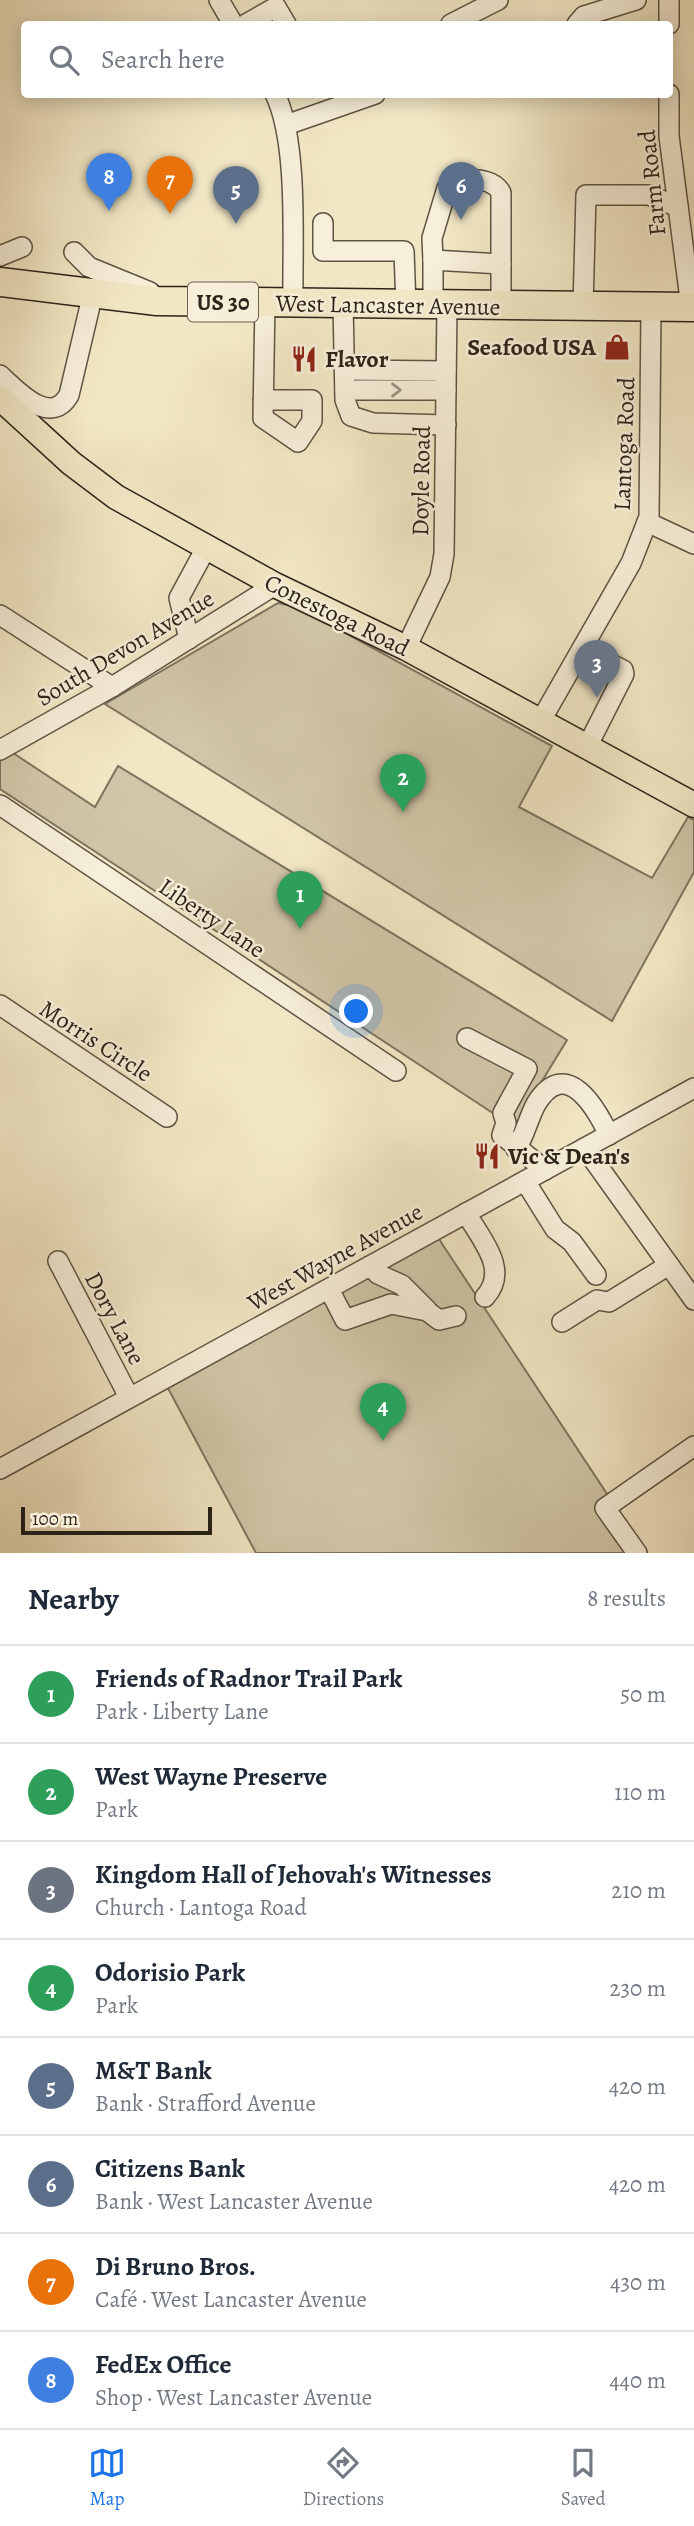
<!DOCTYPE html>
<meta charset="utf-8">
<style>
:root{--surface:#fff;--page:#f6f6f7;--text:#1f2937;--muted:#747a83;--line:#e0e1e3;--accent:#1a73e8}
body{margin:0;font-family:Alegreya,serif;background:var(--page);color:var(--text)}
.scale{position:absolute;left:21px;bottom:18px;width:191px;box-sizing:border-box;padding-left:7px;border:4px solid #2d2319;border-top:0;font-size:19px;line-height:24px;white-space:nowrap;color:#2d2319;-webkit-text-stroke:5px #f7efd9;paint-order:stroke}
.you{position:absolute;left:357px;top:1012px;width:24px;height:24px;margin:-18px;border:5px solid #fff;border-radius:50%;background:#1a73e8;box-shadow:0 0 0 10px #1a73e833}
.badge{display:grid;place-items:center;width:46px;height:46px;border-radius:50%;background:var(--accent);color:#fff;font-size:23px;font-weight:700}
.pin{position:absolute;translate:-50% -58px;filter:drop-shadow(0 2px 4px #0008)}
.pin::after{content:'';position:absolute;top:37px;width:24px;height:21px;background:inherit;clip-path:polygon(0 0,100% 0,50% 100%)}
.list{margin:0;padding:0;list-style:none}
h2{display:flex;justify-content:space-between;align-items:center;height:91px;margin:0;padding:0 28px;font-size:30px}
h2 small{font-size:23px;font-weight:400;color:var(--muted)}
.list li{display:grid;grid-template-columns:46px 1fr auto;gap:21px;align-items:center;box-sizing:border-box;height:98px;padding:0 28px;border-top:2px solid var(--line)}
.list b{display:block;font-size:26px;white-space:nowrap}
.list p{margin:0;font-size:23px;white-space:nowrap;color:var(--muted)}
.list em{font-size:23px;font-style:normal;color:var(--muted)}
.icon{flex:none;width:38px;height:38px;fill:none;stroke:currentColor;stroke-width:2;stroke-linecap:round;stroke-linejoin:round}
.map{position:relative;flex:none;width:694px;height:1553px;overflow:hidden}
.search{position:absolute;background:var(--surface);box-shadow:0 4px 18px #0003;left:21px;right:21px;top:21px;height:77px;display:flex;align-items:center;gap:18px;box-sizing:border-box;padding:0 24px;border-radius:7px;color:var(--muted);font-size:26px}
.sheet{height:875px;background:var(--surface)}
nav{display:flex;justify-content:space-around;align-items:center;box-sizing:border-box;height:98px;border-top:2px solid var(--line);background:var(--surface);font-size:19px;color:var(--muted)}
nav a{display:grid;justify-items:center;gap:4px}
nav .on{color:var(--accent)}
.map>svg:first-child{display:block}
.green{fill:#d1c6a8;stroke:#7f7460;stroke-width:2}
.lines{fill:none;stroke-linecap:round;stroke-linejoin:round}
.minor-casing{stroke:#5e5444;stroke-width:22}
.major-casing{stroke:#2d2319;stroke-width:27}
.highway-casing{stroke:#2d2319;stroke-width:31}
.minor{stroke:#f7efd9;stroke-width:19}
.major{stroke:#f2e7c5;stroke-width:24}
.highway{stroke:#f2e7c5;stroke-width:28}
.oneway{stroke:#9c9383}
.labels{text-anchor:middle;stroke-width:5;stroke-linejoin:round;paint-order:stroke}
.shield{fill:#f7efd9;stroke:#6a6053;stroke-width:2}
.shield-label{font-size:23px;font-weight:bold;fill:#2d2319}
.street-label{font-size:24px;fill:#2d2319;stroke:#f7efd9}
.poi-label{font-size:24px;font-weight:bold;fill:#2d2319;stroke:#f7efd9;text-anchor:start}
</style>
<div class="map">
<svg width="694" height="1553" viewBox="0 0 694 1553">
<rect width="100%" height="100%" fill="#f2e7c5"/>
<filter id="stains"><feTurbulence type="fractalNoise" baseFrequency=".00286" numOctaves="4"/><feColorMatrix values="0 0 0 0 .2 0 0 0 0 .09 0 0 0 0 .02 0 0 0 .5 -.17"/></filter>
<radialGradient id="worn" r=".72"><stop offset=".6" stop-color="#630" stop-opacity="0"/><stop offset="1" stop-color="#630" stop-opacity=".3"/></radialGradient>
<!-- green -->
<g class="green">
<polygon points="278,603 298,607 552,746 519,807 652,878 688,817 694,820 694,872 612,1021 105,704"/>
<polygon points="13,753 95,807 118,766 567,1040 514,1127 0,789 0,761"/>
<polygon points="433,1230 646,1553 256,1553 163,1379"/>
</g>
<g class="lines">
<!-- minor casing -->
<g class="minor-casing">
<g id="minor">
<polyline points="219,0 233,24"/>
<polyline points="246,24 276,7 286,24"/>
<polyline points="451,24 498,0"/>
<polyline points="577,24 584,16 636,0"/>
<polyline points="669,24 669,0"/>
<path d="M275 94C299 143 292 247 293 303"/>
<polyline points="669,94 669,136 691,307"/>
<polyline points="286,125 375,94"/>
<polyline points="323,223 323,251 404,251 406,306"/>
<polyline points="74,252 89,267 150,292"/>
<polyline points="0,256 22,247"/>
<path d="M433 260 432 238 447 188C459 176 493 176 501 193V264"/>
<polyline points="343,304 345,400 351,416 373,423 446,425"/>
<polyline points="433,306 433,260 501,264 501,307"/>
<polyline points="583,308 586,195 649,195 678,207"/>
<polyline points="345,370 446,371"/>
<path d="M0 375C18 392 51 427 69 395L93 293"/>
<polyline points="345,390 446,390"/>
<polyline points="263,400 312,400 312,421 298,442 263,418 265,303"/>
<polyline points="647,522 694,544"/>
<polyline points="0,615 112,687"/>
<polyline points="189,639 179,598 206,548"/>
<polyline points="406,648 440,577 444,554 447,306"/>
<polyline points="582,649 623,670 624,674 587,747"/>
<polyline points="540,722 631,563 649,517 651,308"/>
<polyline points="0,750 112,687 275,585"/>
<polyline points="0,805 396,1071"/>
<polyline points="0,1005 167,1117"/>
<polyline points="467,1038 527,1069 503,1113 506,1123 502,1135 545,1170"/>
<polyline points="585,1148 694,1300"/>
<path d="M516 1149C525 1135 528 1119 536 1104 566 1055 596 1108 609 1135"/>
<polyline points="525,1181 555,1229 572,1242 596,1275"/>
<path d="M466 1213C481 1239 510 1270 485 1297"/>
<polyline points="58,1261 129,1397"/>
<polyline points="370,1266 378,1274 402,1285 427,1310"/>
<polyline points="329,1289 345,1320 391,1304 427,1311 439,1320 456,1316"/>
<polyline points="562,1322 597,1300 609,1302 669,1265"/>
<polyline points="0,1469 694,1088"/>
<polyline points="637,1553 605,1508 694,1446"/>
</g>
</g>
<!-- major casing -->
<g class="major-casing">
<polyline id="major" points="0,398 71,463 116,497 275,585 406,648 694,805"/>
</g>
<!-- highway casing -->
<g class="highway-casing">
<polyline id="highway" points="0,282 157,301 694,307"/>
</g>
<!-- minor -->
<use href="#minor" class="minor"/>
<!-- major -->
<use href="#major" class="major"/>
<!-- highway -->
<use href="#highway" class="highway"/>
</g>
<!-- one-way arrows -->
<defs><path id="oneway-chevron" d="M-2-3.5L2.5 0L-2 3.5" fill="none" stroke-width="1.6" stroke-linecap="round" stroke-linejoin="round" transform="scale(1.75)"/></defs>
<use class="oneway" href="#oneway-chevron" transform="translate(396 390)"/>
<!-- icons -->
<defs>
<g id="shop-bare" transform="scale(2.1)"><path d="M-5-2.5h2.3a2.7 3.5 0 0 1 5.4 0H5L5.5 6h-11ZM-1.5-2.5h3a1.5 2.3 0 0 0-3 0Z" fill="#8f2418" stroke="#f7efd9" stroke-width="2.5" paint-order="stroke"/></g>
<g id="restaurant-bare" transform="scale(2.1)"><path d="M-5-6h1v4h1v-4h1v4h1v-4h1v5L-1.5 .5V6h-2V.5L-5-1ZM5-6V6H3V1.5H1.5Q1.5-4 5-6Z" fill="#8f2418" stroke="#f7efd9" stroke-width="2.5" paint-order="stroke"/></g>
</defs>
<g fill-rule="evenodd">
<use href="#shop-bare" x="617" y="347"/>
<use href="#restaurant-bare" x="304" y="359"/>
<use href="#restaurant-bare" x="487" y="1156"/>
</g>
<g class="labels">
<!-- shield labels -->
<rect class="shield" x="188" y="282.5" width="70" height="39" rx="5"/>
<g class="shield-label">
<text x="223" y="310">US 30</text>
</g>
<!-- street labels -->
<g class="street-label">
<text transform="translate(652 183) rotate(-96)" y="8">Farm Road</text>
<text transform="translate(388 305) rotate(1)" y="8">West Lancaster Avenue</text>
<text transform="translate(624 444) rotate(-88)" y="8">Lantoga Road</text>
<text transform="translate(421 481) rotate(-89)" y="8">Doyle Road</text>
<text transform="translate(337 615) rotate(26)" y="8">Conestoga Road</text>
<text transform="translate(125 648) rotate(-31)" y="8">South Devon Avenue</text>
<text transform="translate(212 918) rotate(34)" y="8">Liberty Lane</text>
<text transform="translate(96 1041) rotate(33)" y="8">Morris Circle</text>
<text transform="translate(335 1257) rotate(-29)" y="8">West Wayne Avenue</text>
<text transform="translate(115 1318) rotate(62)" y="8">Dory Lane</text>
</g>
<!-- poi labels -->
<g class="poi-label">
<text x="596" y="355" text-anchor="end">Seafood USA</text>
<text x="325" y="367">Flavor</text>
<text x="508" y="1164">Vic &amp; Dean's</text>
</g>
</g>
<rect width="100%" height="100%" filter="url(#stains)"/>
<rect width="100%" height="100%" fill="url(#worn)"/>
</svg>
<div class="scale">100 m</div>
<div class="you"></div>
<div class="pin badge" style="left:300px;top:929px;background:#2e9e5b">1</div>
<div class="pin badge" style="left:403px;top:812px;background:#2e9e5b">2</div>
<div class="pin badge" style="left:597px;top:698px;background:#6b7280">3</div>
<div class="pin badge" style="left:383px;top:1441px;background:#2e9e5b">4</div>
<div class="pin badge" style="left:236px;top:224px;background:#5c6f8a">5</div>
<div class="pin badge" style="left:461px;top:220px;background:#5c6f8a">6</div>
<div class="pin badge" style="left:170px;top:214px;background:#e8710a">7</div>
<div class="pin badge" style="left:109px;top:211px;background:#3f7fe0">8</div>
<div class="search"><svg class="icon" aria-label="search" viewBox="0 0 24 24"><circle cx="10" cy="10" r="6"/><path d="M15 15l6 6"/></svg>Search here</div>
</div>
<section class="sheet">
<h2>Nearby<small>8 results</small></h2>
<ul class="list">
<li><span class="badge" style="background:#2e9e5b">1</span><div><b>Friends of Radnor Trail Park</b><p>Park · Liberty Lane</p></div><em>50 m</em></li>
<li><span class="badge" style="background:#2e9e5b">2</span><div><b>West Wayne Preserve</b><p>Park</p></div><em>110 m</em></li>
<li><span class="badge" style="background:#6b7280">3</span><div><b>Kingdom Hall of Jehovah's Witnesses</b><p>Church · Lantoga Road</p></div><em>210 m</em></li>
<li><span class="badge" style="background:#2e9e5b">4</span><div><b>Odorisio Park</b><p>Park</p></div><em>230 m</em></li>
<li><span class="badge" style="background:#5c6f8a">5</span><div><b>M&amp;T Bank</b><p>Bank · Strafford Avenue</p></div><em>420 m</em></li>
<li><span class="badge" style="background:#5c6f8a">6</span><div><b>Citizens Bank</b><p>Bank · West Lancaster Avenue</p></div><em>420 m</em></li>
<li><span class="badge" style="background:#e8710a">7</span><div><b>Di Bruno Bros.</b><p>Café · West Lancaster Avenue</p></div><em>430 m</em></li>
<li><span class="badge" style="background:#3f7fe0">8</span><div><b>FedEx Office</b><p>Shop · West Lancaster Avenue</p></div><em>440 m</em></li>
</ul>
</section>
<nav>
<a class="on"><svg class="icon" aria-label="map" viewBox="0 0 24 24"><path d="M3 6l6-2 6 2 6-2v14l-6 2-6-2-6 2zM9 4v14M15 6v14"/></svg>Map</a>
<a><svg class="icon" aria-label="directions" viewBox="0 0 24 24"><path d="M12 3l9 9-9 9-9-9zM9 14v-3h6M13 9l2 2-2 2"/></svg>Directions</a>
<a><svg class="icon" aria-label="saved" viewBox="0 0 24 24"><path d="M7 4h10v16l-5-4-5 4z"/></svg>Saved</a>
</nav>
